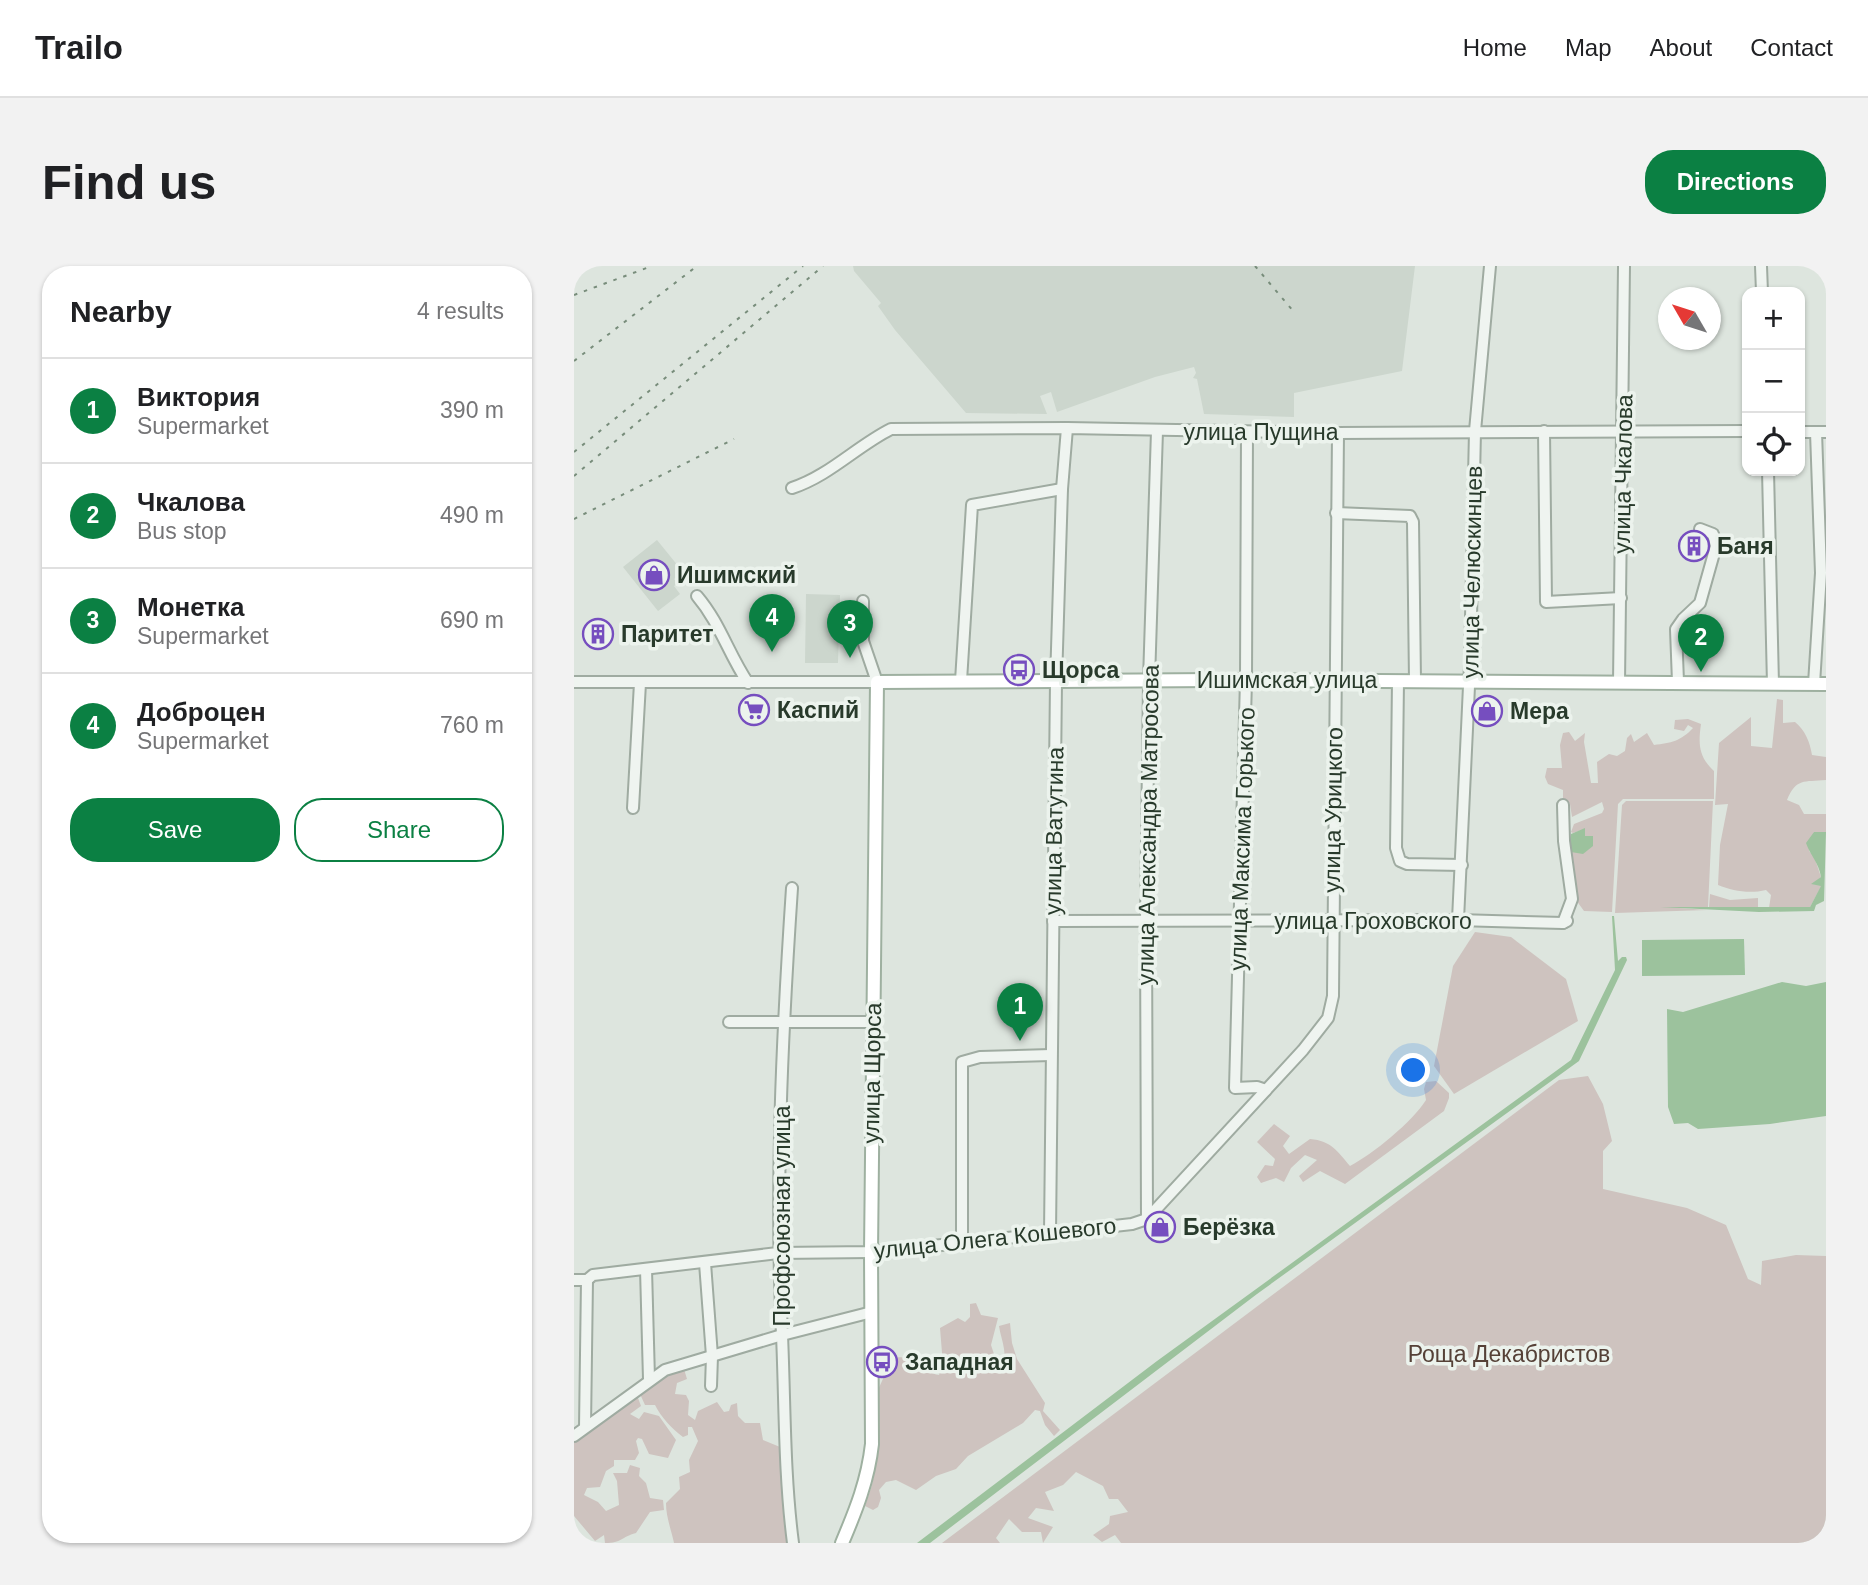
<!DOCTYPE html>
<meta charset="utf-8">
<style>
:root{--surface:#fff;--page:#f2f2f2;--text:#202124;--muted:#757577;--line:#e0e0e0;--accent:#0b8043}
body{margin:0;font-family:Helvetica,sans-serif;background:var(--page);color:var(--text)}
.controls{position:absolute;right:21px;top:21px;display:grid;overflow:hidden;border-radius:14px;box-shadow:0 2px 5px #0004}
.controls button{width:63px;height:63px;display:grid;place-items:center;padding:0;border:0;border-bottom:2px solid var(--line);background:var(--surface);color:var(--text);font:35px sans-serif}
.compass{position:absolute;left:1084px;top:21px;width:63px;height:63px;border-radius:50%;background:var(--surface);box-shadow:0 2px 5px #0004;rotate:309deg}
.you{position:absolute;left:840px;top:805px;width:24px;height:24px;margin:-18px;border:5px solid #fff;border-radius:50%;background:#1a73e8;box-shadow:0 0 0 10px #1a73e833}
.badge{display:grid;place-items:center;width:46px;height:46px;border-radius:50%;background:var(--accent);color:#fff;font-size:23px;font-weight:700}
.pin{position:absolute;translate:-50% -58px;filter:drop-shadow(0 2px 4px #0008)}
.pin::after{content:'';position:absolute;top:37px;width:24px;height:21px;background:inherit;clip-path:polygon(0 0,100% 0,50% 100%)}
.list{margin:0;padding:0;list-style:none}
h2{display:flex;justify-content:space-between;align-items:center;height:91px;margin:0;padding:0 28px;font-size:30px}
h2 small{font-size:23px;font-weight:400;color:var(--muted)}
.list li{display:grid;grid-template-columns:46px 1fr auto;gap:21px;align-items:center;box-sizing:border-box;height:105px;padding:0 28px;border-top:2px solid var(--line)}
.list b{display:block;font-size:26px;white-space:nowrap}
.list p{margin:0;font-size:23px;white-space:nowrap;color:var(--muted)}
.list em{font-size:23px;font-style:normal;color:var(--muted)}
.actions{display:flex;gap:14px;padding:21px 28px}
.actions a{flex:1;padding:16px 0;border:2px solid var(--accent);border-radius:28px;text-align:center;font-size:24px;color:var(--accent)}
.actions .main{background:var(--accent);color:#fff}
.icon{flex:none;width:38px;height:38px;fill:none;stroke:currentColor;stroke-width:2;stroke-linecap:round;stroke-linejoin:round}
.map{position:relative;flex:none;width:1252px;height:1277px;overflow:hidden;border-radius:28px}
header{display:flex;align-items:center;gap:42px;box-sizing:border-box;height:98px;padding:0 35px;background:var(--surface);border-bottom:2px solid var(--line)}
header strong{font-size:33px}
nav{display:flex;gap:38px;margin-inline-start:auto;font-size:24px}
.intro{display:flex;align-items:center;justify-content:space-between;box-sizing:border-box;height:168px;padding:0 42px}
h1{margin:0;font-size:49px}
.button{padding:18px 32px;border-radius:28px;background:var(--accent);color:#fff;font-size:24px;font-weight:700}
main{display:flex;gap:42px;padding:0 42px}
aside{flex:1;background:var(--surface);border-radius:28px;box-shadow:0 2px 5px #0004}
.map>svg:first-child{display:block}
.built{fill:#ccd6cd}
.green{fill:#cec3bf}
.water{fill:#9cc29d}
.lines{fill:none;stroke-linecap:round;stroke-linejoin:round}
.minor-casing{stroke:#9faba1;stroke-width:14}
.major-casing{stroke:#9eb0a0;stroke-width:16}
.minor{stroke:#eff4f0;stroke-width:10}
.major{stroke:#fff;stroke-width:12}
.rail{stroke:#788d7b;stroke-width:2;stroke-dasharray:3.5 7;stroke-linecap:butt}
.labels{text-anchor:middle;stroke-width:7;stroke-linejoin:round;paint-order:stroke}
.street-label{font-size:23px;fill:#283a2b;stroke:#ecf3ed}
.poi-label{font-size:23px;font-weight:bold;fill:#283a2b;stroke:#ecf3ed;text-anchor:start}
.park-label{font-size:23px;fill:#554137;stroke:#ecf3ed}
</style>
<header>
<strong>Trailo</strong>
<nav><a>Home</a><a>Map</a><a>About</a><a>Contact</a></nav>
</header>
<div class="intro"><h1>Find us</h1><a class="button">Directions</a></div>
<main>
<aside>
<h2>Nearby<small>4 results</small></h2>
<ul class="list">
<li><span class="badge">1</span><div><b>Виктория</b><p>Supermarket</p></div><em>390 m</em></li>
<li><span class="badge">2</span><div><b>Чкалова</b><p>Bus stop</p></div><em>490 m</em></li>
<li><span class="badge">3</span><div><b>Монетка</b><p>Supermarket</p></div><em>690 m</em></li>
<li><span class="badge">4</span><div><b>Доброцен</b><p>Supermarket</p></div><em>760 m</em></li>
</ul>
<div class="actions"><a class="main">Save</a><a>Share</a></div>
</aside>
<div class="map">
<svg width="1252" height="1277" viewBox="0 0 1252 1277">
<rect width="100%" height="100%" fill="#dde5de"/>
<!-- built -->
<g class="built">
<polygon points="279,0 841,0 828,105 720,127 720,151 630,148 623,113 619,112 622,107 620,101 581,111 483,146 477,126 466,130 473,148 392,147 321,64 304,40 307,37 280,5"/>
<polygon points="83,274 109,306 100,313 104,317 100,320 106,328 84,345 49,301"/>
<polygon points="232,328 266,329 264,397 231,397"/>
</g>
<!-- green -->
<g class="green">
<path d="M1203 433 1209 434V457L1221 456C1231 464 1236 476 1238 489L1252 491V514C1230 516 1222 512 1213 534L1225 539 1230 548H1252V566H1240L1235 585 1240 590 1247 611 1239 618 1248 619 1236 641 1195 642 1197 629 1192 624C1175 628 1159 625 1144 619L1146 579 1154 538 1141 539 1145 477 1177 451V480L1198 482Z"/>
<path d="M1114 453 1127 458C1124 479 1125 491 1140 505V533H1049L1044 538 1038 646 1010 645 1002 634 997 586 1011 570V563L999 567 997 566 1000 558 1028 547 1030 543 1028 536 998 551 996 538 989 533V524L974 518 971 511 973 502H988L986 479 989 467 995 466 1001 475 1011 467 1010 476 1017 517H1024L1023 496 1035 488 1043 490 1051 485 1053 472 1057 468 1060 476 1073 467 1080 479C1097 477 1107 475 1119 462L1114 459 1110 465 1100 463 1101 454Z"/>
<polygon points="1052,535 1139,535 1134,641 1105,642 1133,644 1041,647 1048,539"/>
<polygon points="1136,628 1156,634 1184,632 1184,642 1135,641"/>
<polygon points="901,666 937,671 992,713 1004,755 880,828 860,800 879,700"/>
<polygon points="1014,810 1029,838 1038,875 1029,885 1029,923 1113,942 1152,959 1174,1013 1187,1019 1188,995 1222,989 1252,990 1252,1277 547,1277 541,1269 528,1276 519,1269 535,1258 536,1250 554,1246 544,1233 535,1233 529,1220 502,1206 489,1219 471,1226 480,1245 462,1242 454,1252 479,1261 469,1277 467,1266 448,1266 435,1253 422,1272 426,1277 368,1277 985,814"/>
<path d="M862 815 875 827V832L870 845 771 918 746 905 729 916 725 910 743 894 731 889 717 902 710 916 702 912 687 917 683 911 691 899 699 900 701 893 683 876 700 858 716 870 709 880 715 888 736 873C758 875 763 885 776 900 799 888 838 856 852 834L850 823 852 816Z"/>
<path d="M402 1037 407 1049 424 1052 417 1079 421 1091 419 1099 426 1102 433 1100C430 1093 431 1090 430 1083 429 1075 426 1068 425 1060L436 1057 438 1077 443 1093 471 1137 469 1145 486 1164 480 1170 471 1159 466 1145 461 1144 449 1157 394 1190 382 1203 362 1210 342 1224 322 1214 312 1216 305 1224 307 1232 304 1241 299 1244 291 1240 298 1219 305 1182 303 1126 318 1093C338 1085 346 1106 365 1109L369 1099 366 1062 384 1052 391 1056 396 1051V1038Z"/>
<path d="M110 1103 113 1113 103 1117 101 1128 112 1129 115 1135 114 1149 121 1154 124 1145 143 1136 150 1146 155 1145 157 1139 163 1137 164 1150 171 1157H186L189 1174 206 1181 211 1259 214 1277H100C97 1263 92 1251 92 1237L106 1223 105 1211 116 1206 115 1194 124 1175 118 1161H114V1169L109 1171C98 1163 87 1151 81 1139H71L66 1128 87 1110Z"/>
<path d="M58 1131 64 1132 67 1140 56 1148 65 1153 70 1146 85 1150 102 1174 94 1192 75 1188 68 1173 64 1172 62 1175 65 1187 61 1194H40V1200L32 1205 26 1221 13 1222 10 1229 24 1236 32 1245 45 1239 43 1215 39 1207H53L56 1199 66 1202 65 1210 72 1217 76 1232 89 1234 90 1244 76 1246 62 1267C47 1271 48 1277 31 1277L30 1269 21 1275 0 1250V1174Z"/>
</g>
<!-- water -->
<g class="water">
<polygon points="1011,562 1011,570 1019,570 1019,580 1009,588 997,586 995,581 997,568"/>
<path d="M1240 566H1252L1250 635 1242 639 1240 645 1185 646 1086 641H1236L1247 620 1237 618 1247 611C1245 597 1236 589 1232 577Z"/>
<polygon points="1038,650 1040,650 1044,695 1048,691 1052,691 1053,694 1005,795 683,1028 356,1277 343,1277 583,1095 997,794 1041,704"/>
<polygon points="1170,673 1171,709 1068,710 1068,674"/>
<polygon points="1208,716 1232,720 1252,716 1252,850 1196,858 1124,863 1114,857 1100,858 1094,841 1093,743 1109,746"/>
</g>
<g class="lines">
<!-- minor casing -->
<g class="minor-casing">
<g id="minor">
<polyline points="1187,0 1188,26"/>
<polyline points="970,165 972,336 1047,332"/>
<polyline points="673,166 672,414 661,822 683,821 692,824"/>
<polyline points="1226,166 1252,166"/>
<polyline points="1194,205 1199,418"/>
<path d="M218 222C255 210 283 180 317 163L493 162 764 167 1173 165"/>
<polyline points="762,247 836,250 839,256 841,415"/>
<path d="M123 330C146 357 154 387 174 417"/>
<polyline points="387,415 398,239 488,223"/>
<polyline points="824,415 822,582 826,595 833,598 888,599"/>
<polyline points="0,416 303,416 289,375 289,335"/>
<polyline points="1104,416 1102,363 1109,353 1126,337 1142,280 1139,268 1126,263"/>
<polyline points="1045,417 1050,0"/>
<polyline points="1240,418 1247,307 1242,166"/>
<polyline points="59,542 66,417"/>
<path d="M218 622C208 771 201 920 208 1069 211 1138 210 1208 219 1277"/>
<polyline points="884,654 896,399 901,165 916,0"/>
<polyline points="479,655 884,654 989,657 993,655"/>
<polyline points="989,657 998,633 990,575 989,539"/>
<polyline points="155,756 299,756"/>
<polyline points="573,953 572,656 575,414 583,165"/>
<polyline points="476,967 482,415 488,223 493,162"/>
<polyline points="388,977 388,796 406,791 477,789"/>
<polyline points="131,997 138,1090 137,1120"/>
<polyline points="72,1003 75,1113"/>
<polyline points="0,1014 13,1014 19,1009 204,987 297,986 388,977 558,958 573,953 729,784 754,752 759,730 764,167"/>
<polyline points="11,1161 13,1014"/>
<polyline points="0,1170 91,1104 208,1069 298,1046"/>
</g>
</g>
<!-- major casing -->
<g class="major-casing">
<path id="major" d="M268 1277C282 1244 294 1214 298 1178L297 986 303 416 644 414 1252 418"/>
</g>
<!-- minor -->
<use href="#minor" class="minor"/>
<!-- major -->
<use href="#major" class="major"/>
<!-- rail -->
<g class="rail">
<polyline points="681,0 720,46"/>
<polyline points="0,29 78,0"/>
<polyline points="0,95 123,0"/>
<polyline points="0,186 229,0"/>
<polyline points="0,210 249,0"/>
<polyline points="0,253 160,173"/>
</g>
</g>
<!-- icons -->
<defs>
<g id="building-ring" transform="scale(1.575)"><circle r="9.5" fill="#ecf3ed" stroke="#764ebf" stroke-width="1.5"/><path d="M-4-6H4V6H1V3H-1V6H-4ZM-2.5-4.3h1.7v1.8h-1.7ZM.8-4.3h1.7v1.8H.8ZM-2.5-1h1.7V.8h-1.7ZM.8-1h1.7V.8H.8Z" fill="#764ebf"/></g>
<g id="shop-ring" transform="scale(1.575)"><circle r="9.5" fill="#ecf3ed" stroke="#764ebf" stroke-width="1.5"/><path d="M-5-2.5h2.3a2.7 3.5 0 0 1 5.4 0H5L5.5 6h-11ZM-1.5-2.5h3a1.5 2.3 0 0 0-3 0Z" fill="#764ebf"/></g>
<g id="bus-ring" transform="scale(1.575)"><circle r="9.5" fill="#ecf3ed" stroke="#764ebf" stroke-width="1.5"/><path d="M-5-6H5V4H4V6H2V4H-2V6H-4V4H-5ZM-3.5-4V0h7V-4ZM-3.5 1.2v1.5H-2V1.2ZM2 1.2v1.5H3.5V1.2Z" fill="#764ebf"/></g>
<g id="supermarket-ring" transform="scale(1.575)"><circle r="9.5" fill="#ecf3ed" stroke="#764ebf" stroke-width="1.5"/><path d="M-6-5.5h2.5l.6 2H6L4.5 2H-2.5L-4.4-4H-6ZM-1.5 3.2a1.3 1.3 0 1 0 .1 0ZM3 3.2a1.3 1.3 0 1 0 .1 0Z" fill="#764ebf"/></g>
</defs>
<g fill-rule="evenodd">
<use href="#building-ring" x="1120" y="280"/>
<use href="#shop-ring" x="80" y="309"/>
<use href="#building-ring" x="24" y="368"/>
<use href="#bus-ring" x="445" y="404"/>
<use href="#supermarket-ring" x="180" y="444"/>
<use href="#shop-ring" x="913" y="445"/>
<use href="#shop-ring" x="586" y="961"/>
<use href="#bus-ring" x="308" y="1096"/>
</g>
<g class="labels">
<!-- street labels -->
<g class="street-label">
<text x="687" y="174">улица Пущина</text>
<text transform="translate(1049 208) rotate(-89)" y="8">улица Чкалова</text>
<text transform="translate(898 306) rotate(-89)" y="8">улица Челюскинцев</text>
<text x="713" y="422">Ишимская улица</text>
<text transform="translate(759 544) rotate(-89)" y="8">улица Урицкого</text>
<text transform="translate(574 559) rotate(-89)" y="8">улица Александра Матросова</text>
<text transform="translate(480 565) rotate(-89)" y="8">улица Ватутина</text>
<text transform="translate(668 573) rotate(-88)" y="8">улица Максима Горького</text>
<text x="799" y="663">улица Гроховского</text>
<text transform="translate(298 807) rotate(-89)" y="8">улица Щорса</text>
<text transform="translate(208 950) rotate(-90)" y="8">Профсоюзная улица</text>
<text transform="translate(421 972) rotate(-6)" y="8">улица Олега Кошевого</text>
</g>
<!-- poi labels -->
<g class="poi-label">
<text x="1143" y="288">Баня</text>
<text x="103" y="317">Ишимский</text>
<text x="47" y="376">Паритет</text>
<text x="468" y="412">Щорса</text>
<text x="203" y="452">Каспий</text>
<text x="936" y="453">Мера</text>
<text x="609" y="969">Берёзка</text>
<text x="331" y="1104">Западная</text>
</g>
<!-- park labels -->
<g class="park-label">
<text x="935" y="1096">Роща Декабристов</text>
</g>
</g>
</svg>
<div class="controls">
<button>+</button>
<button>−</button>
<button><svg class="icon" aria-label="locate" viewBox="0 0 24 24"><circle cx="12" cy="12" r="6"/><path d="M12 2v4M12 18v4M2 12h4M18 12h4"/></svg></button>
</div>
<svg class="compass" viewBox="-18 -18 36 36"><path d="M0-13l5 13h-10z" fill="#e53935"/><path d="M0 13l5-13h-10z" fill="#757577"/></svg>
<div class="you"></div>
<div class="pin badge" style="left:446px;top:775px">1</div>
<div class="pin badge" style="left:1127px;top:406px">2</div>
<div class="pin badge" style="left:276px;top:392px">3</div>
<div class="pin badge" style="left:198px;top:386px">4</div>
</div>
</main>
